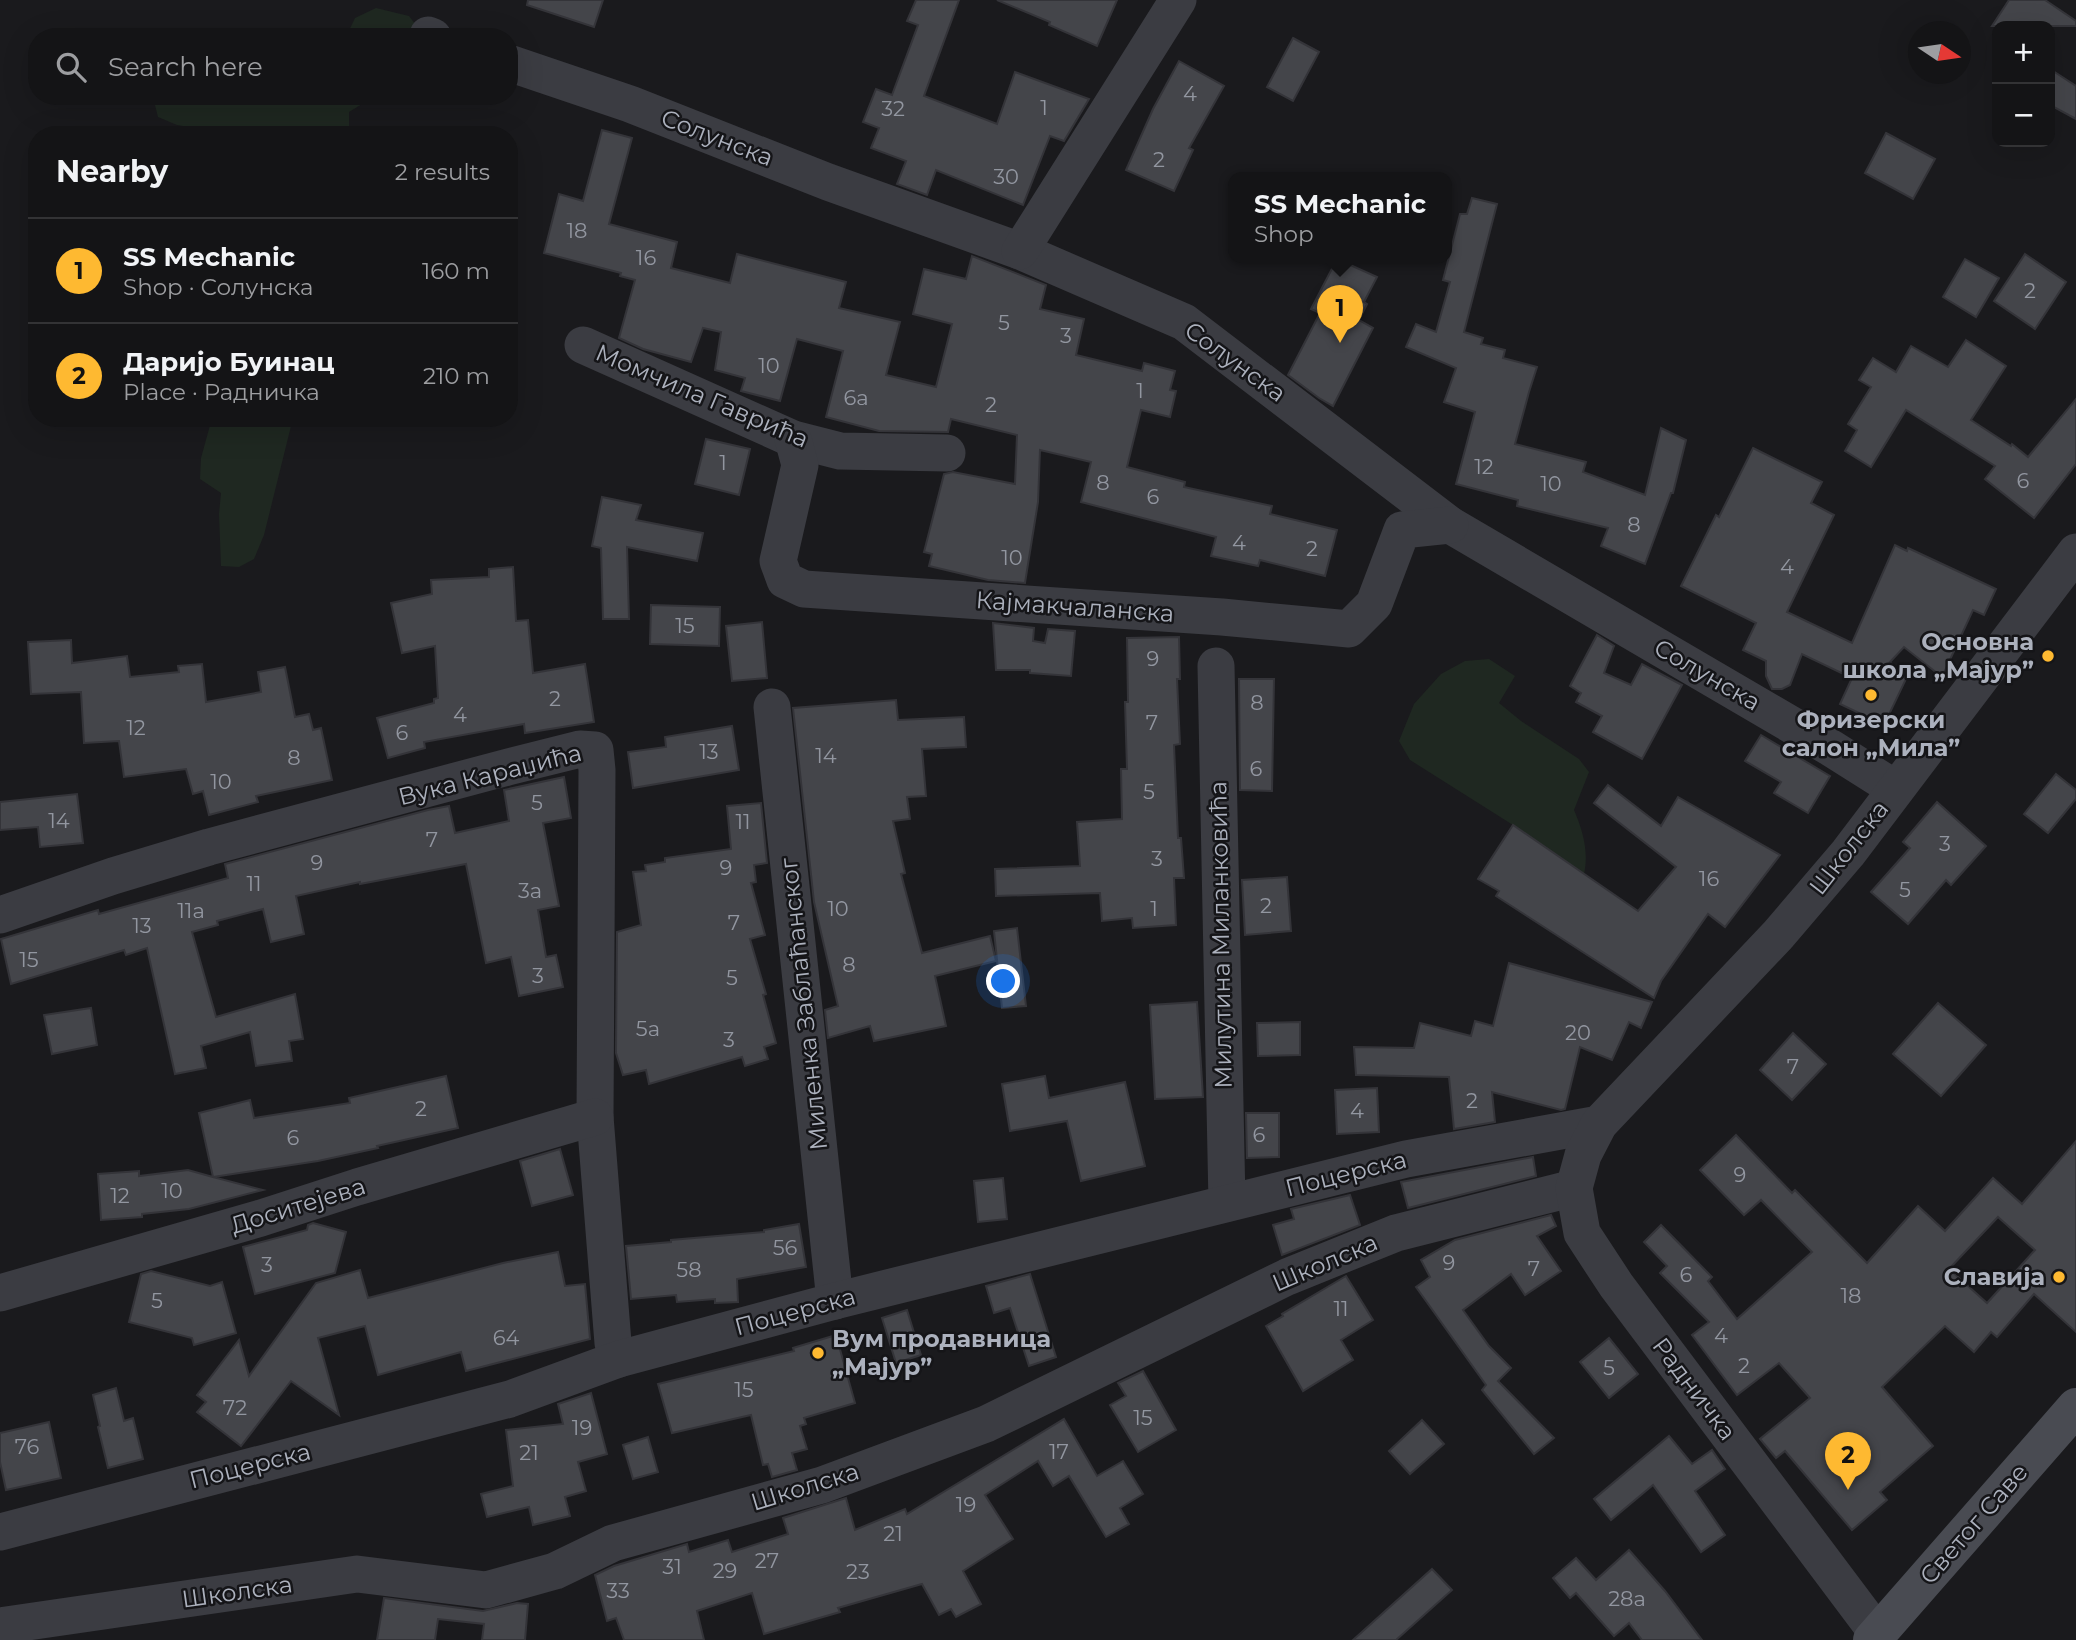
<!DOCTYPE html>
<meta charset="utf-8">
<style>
:root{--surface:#141416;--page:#212123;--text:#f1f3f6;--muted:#9d9ea1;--line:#333335;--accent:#feb931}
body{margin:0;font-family:Montserrat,sans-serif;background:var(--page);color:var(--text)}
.controls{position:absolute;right:21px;top:21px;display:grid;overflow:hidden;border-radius:14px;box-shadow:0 7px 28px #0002}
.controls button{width:63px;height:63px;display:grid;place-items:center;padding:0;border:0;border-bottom:2px solid var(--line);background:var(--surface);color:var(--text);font:35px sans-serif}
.compass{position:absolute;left:1908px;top:21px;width:63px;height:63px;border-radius:50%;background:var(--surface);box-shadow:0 7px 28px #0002;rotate:103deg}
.you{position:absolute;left:1004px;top:982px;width:24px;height:24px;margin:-18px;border:5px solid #fff;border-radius:50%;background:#1a73e8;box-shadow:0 0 0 10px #1a73e833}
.badge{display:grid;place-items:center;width:46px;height:46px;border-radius:50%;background:var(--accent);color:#111;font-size:23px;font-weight:700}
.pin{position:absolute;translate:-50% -58px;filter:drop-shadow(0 2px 4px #0008)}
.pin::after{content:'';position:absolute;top:37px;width:24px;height:21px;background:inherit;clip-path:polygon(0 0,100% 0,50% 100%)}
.popup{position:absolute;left:1228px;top:172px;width:224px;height:91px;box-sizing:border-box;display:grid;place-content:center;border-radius:14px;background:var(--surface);filter:drop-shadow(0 2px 5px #0005);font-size:23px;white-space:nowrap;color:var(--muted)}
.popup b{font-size:26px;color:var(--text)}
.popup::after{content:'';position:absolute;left:50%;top:100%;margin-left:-14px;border:14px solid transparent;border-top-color:var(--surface)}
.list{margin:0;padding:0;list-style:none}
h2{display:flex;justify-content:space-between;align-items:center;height:91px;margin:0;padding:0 28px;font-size:30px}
h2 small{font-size:23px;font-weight:400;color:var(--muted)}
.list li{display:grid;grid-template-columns:46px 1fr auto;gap:21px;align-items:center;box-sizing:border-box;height:105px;padding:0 28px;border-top:2px solid var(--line)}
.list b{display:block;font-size:26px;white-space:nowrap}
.list p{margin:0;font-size:23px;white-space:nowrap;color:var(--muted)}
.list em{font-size:23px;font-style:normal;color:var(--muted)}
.icon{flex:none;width:38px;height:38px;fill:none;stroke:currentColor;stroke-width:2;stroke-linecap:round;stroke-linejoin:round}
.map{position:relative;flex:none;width:2076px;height:1640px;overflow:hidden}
.search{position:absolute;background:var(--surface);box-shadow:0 7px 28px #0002;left:28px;top:28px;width:490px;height:77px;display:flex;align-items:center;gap:18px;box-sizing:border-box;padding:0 24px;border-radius:28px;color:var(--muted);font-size:26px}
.panel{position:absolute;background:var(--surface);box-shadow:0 7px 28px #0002;left:28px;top:126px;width:490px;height:301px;border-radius:28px}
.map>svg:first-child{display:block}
.green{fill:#1f2821}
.building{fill:#44454a;stroke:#343439;stroke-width:2;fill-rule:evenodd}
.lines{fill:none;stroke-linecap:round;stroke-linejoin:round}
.street{stroke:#3b3c42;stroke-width:37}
.secondary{stroke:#494b52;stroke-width:38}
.poi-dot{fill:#feb931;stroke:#151518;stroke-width:2.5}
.labels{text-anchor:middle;stroke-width:5;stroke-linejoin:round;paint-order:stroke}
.number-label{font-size:21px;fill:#9296a0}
.street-label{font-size:24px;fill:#acb1bd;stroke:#151518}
.poi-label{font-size:24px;font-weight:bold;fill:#acb1bd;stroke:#151518;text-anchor:end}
</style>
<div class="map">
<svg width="2076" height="1640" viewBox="0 0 2076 1640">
<rect width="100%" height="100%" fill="#1a1a1d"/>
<!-- green -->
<g class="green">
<polygon points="376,8 409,16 425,37 346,37 355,18"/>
<polygon points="375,96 349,112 349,135 224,135 213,131 177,125 158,117 153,97"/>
<polygon points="212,418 293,418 264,535 254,559 239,567 221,566 219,514 221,493 200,479 201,458"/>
<path d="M1489 659 1515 676 1499 703 1521 721 1579 759 1589 772 1574 810C1583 831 1589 852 1584 874L1513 825 1410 760 1399 741 1414 704 1441 674 1465 661Z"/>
</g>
<!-- building -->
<g class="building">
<polygon points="528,0 603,0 594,27 527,5"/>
<polygon points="916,0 959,0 924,96 997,124 1015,72 1089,99 1064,141 1050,136 1023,205 936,170 927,195 897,184 906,161 871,148 879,128 863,122 876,89 892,95 918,25 907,21"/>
<polygon points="997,0 1117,0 1097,46 1049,25 1050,22"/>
<polygon points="2009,0 2045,0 2076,21 2076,26 1992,26"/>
<polygon points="1293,38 1319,52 1293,101 1267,87"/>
<polygon points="1179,61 1224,86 1189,148 1193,150 1174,191 1126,170 1153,109"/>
<polygon points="2050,69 2076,86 2076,119 2050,105"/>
<polygon points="602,130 632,138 609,224 677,242 671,268 730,283 737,254 846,282 839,308 900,322 886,375 936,387 952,324 913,314 924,269 966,279 972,256 1046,285 1040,309 1084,319 1076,355 1142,371 1144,363 1175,371 1170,390 1176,391 1170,417 1141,410 1127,467 1185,482 1184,487 1272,506 1270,514 1337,530 1325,576 1260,560 1258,566 1211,556 1216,537 1081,502 1091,462 1040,450 1038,502 1025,583 988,580 929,566 932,554 924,552 944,474 953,472 1015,484 1017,435 951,419 948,432 879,431 826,417 843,351 797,339 780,401 741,391 745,378 715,370 721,332 703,328 691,362 643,349 619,338 635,280 620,276 621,273 544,253 559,194 583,201"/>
<polygon points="1886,133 1935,159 1913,199 1865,173"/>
<polygon points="1472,198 1497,204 1464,332 1483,338 1481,344 1505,350 1503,358 1537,367 1529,392 1515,444 1586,462 1583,472 1645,495 1661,428 1686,440 1673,493 1671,493 1645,564 1601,546 1608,528 1517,506 1518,500 1456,484 1475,412 1444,402 1456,368 1406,347 1416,324 1436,332 1450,282 1443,280 1460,214 1467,214"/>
<polygon points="2025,254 2066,282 2035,329 1994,301"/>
<polygon points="1337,259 1377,277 1364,302 1367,304 1359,320 1373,328 1333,406 1319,398 1288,375 1320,313 1311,309"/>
<polygon points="1965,259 1999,278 1976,317 1943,297"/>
<polygon points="1966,340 2006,366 1971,420 2011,446 2012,444 2028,457 2076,399 2076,464 2034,518 1985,479 1995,466 1906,410 1871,467 1845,451 1857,430 1848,424 1871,387 1859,380 1873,358 1896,372 1911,346 1948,367"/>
<polygon points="706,439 750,449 739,495 695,484"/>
<polygon points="1753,448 1822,482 1811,503 1834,515 1787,612 1852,643 1895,545 1907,551 1908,548 1996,589 1984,615 1973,610 1942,677 1904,647 1890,662 1906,679 1884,725 1840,704 1852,678 1802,654 1790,685 1782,689 1772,689 1766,676 1766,661 1743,650 1756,623 1681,586 1716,515 1719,517"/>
<polygon points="602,497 641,505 636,520 703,533 697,561 627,547 629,619 603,619 601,548 592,546"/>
<polygon points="513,567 516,621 528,620 533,673 585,664 594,722 525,733 524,724 424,742 425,748 388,758 377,718 434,703 434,699 438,698 435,646 402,653 391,603 432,594 431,580 489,577 489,569"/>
<polygon points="651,605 720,607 719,646 650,644"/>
<polygon points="762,622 767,678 732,681 726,626"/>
<polygon points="993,623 1034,628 1033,641 1045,643 1048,629 1075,631 1071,676 1030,673 1030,670 996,670"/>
<polygon points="1597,635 1614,646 1604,673 1631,685 1642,664 1682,685 1642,759 1593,732 1602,716 1576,702 1581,693 1570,686"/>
<polygon points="1179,637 1180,679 1177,679 1180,744 1174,745 1178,838 1181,838 1184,878 1174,878 1176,925 1133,928 1132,918 1102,921 1100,893 996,896 995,869 1080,866 1077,822 1122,819 1121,769 1127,769 1125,702 1128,702 1127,638"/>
<polygon points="71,640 72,663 127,656 130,677 179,672 178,666 202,664 206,702 261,692 258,672 285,667 295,717 309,714 313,730 321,728 332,780 256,796 258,802 209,815 203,791 193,794 186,769 124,777 119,741 84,743 81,692 31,694 28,642"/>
<polygon points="1239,679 1274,679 1272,791 1240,790"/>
<polygon points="896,700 898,720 964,717 966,747 922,749 926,796 907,797 910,819 893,821 905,873 901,874 922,953 990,936 996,961 935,976 946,1026 874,1041 870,1026 828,1038 825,1010 838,1006 814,902 793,708"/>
<polygon points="732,726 739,770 633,788 628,752 666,747 665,737"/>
<polygon points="1761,735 1830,776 1808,813 1774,793 1781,782 1745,761"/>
<polygon points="2056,774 2076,790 2076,799 2048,833 2024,814"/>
<polygon points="564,777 571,818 543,823 559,906 538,910 546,957 556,955 563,987 519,996 511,957 486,963 466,864 360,884 360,882 296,896 304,934 271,942 263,909 217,921 218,925 192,932 216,1017 295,994 303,1039 289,1041 292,1061 256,1066 250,1032 201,1046 206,1068 175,1074 147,948 126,955 124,950 11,984 1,939 98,910 99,914 228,878 225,864 428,810 449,806 455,833 509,821 504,790"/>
<polygon points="1608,785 1661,826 1678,797 1780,855 1725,927 1708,914 1661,981 1654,998 1496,896 1499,891 1478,879 1513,825 1638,911 1676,867 1594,803"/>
<polygon points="77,794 83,843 40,847 38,827 0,830 0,802"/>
<polygon points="1937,802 1986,846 1951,885 1946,880 1908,924 1871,892 1910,848 1903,842"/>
<polygon points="761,803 767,863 754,865 756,882 751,883 765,935 750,939 766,994 763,995 776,1043 764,1047 768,1059 745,1066 742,1057 649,1084 646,1070 623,1075 616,1053 617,932 641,925 633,872 646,871 645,865 665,862 665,858 731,849 727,806"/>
<polygon points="1287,877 1291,931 1245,935 1242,880"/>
<polygon points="1017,928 1026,1006 1002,1008 994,931"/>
<polygon points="1509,963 1652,1002 1641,1028 1629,1022 1612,1060 1580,1047 1565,1109 1561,1110 1492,1092 1495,1122 1454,1129 1449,1077 1356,1075 1354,1047 1414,1048 1420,1023 1471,1036 1475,1021 1493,1026"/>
<polygon points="1197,1002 1203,1097 1155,1099 1150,1005"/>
<polygon points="1938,1003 1986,1045 1941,1096 1893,1054"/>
<polygon points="91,1008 97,1045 52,1054 44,1015"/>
<polygon points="1300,1022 1300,1055 1258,1056 1257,1023"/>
<polygon points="1793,1033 1826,1064 1792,1100 1760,1070"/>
<polygon points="446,1076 458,1128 377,1146 378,1148 318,1161 213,1177 263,1190 189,1209 142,1214 142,1217 101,1220 98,1174 139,1171 139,1176 188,1170 213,1177 199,1113 250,1100 254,1118 350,1103 349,1098"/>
<polygon points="1045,1076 1049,1098 1125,1082 1145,1166 1081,1181 1067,1121 1010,1131 1002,1084"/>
<polygon points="1377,1088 1379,1132 1337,1134 1335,1090"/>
<polygon points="1246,1113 1279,1113 1279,1157 1247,1158"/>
<path d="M1736 1135 1792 1193 1795 1190 1867 1263 1918 1206 1945 1231 1993 1178 2022 1204 2076 1141V1332L2034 1294 1997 1337 1991 1332 1974 1352 1945 1326 1882 1387 1933 1446 1880 1492 1887 1500 1852 1530 1785 1451 1776 1458 1760 1439 1810 1398 1779 1363 1737 1395 1692 1335 1709 1322 1660 1273 1667 1266 1644 1242 1661 1225 1712 1277 1708 1281 1737 1319 1812 1252 1761 1200 1744 1215 1700 1170ZM1998 1217 2035 1250 1987 1303 1949 1269Z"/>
<polygon points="560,1149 573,1195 532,1206 520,1161"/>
<polygon points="1533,1157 1536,1176 1408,1208 1401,1182"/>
<polygon points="1003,1178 1007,1219 978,1222 974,1181"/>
<polygon points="1350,1195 1360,1225 1282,1255 1273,1225 1294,1219 1291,1209"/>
<polygon points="1551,1215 1556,1226 1537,1236 1561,1271 1525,1295 1511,1274 1463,1310 1489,1346 1511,1368 1498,1381 1554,1438 1534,1454 1482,1390 1486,1385 1416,1287 1430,1277 1421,1260 1455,1240"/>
<polygon points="313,1223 346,1232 335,1273 255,1294 243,1247 307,1230 308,1225"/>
<polygon points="799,1224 806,1267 737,1279 738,1302 715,1303 715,1299 677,1302 676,1295 631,1299 626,1246 671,1242 671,1240 764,1232 764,1230"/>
<polygon points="558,1252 565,1286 585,1284 590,1339 466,1371 461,1352 378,1375 365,1326 318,1338 339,1415 291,1381 241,1446 197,1412 206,1402 197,1395 239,1340 249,1376 316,1283 360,1270 368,1298 503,1263"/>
<polygon points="151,1271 210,1286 222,1282 236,1333 194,1345 192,1338 129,1322 141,1274"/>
<polygon points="1030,1274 1056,1357 1029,1366 1010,1308 994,1313 986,1286"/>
<polygon points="1346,1276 1373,1320 1341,1340 1353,1360 1303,1391 1266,1326 1283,1316 1282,1314"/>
<polygon points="907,1310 921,1355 896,1363 882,1318"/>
<polygon points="836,1335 855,1403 804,1418 806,1424 800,1426 807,1449 792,1453 797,1470 772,1477 768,1464 763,1465 751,1415 672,1433 658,1384 794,1351 793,1348"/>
<polygon points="1609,1338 1638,1374 1609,1398 1580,1362"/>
<polygon points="1143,1371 1176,1430 1138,1452 1110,1405 1126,1396 1118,1383"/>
<polygon points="116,1388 124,1421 133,1418 143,1459 108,1468 98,1427 100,1426 93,1395"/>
<polygon points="591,1393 607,1454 578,1462 586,1491 565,1497 570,1516 533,1525 529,1507 487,1517 481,1494 513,1486 506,1430 563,1424 558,1404"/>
<polygon points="1064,1419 1097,1476 1123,1461 1143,1494 1120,1508 1129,1524 1106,1537 1069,1476 1053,1486 1038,1461 985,1495 1013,1539 963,1571 981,1604 956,1617 951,1609 939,1615 922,1584 838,1608 840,1612 764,1634 752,1593 697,1611 704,1640 624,1640 616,1618 607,1621 595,1575 614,1566 687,1544 689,1552 728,1540 732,1552 788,1534 783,1518 846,1498 855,1530 905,1509 907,1514"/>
<polygon points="1422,1420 1444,1444 1410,1474 1389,1451"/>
<polygon points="49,1422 61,1478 6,1490 0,1462 0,1433"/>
<polygon points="1669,1436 1692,1464 1712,1450 1725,1469 1695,1491 1725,1535 1701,1552 1653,1485 1611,1520 1594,1499"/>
<polygon points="648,1437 658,1472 633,1479 623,1445"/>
<polygon points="1629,1550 1665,1591 1702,1640 1642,1640 1629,1623 1614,1636 1576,1593 1570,1598 1553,1578 1576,1558 1596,1580"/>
<polygon points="1432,1569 1452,1590 1396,1640 1353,1640"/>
<polygon points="384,1598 483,1611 517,1603 528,1604 525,1640 482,1640 484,1624 438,1619 435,1640 377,1640"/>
</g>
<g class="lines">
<!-- street -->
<g class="street">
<polyline points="428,35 433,37"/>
<polyline points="509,63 630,104 828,182 1020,251 1184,322 1450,525 1831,748 1896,789"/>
<polyline points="1020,251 1178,0"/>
<polyline points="583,345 793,439 840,451 947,453"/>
<polyline points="793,439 800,465 778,561 785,580 804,589 1222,617 1349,629 1374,604 1402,530 1450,525"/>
<polyline points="1216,666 1227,1203"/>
<polyline points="772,707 835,1301"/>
<polyline points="0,915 113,876 209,847 508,767 580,749 595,750 597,770 595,1117 613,1343 619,1359"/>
<polyline points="0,1293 261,1218 357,1187 595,1117"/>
<polyline points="0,1532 510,1399 619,1359 835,1301 1406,1159 1599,1124"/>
<polyline points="0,1626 357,1574 486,1590 555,1571 613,1543 822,1485 986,1424 1287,1277 1396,1233 1574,1188"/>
<polyline points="1878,1634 1616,1285 1582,1233 1574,1188 1583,1155 1599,1124 1778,935 1848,853 2076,552"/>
</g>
<!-- secondary -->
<polyline class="secondary" points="1872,1640 2076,1407"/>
</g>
<!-- markers -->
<g class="poi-dot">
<circle cx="2048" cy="656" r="7"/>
<circle cx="1871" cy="695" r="7"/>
<circle cx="2059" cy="1277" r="7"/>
<circle cx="818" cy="1353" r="7"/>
</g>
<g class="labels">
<!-- number labels -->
<g class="number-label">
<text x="1190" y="101">4</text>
<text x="1044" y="115">1</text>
<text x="893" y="116">32</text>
<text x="1159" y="167">2</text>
<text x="1006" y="184">30</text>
<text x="577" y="238">18</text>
<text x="646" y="265">16</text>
<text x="2030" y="298">2</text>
<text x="1004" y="330">5</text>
<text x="1066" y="343">3</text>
<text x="769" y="373">10</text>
<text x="1140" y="398">1</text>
<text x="856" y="405">6a</text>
<text x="991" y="412">2</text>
<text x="723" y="470">1</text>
<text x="1484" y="474">12</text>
<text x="2023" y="488">6</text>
<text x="1103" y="490">8</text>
<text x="1551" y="491">10</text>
<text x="1153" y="504">6</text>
<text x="1634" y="532">8</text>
<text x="1239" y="550">4</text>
<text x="1312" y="556">2</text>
<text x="1012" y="565">10</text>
<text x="1787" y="574">4</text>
<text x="685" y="633">15</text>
<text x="1153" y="666">9</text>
<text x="555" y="706">2</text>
<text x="1257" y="710">8</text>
<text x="460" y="722">4</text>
<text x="1152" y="730">7</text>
<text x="136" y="735">12</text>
<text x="402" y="740">6</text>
<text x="709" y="759">13</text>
<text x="826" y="763">14</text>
<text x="294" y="765">8</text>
<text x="1256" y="776">6</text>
<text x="221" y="789">10</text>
<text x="1149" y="799">5</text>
<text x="537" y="810">5</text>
<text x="59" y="828">14</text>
<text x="743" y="829">11</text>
<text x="432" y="847">7</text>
<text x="1945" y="851">3</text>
<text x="1157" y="866">3</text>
<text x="317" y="870">9</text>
<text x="726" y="875">9</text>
<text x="1709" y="886">16</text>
<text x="254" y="891">11</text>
<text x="1905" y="897">5</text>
<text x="530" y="898">3a</text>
<text x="1266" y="913">2</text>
<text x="838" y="916">10</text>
<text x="1154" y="916">1</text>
<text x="191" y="918">11a</text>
<text x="734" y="930">7</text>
<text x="142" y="933">13</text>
<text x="29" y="967">15</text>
<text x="849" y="972">8</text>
<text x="538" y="983">3</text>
<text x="732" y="985">5</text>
<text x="648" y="1036">5a</text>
<text x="1578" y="1040">20</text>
<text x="729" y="1047">3</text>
<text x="1793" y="1074">7</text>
<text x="1472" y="1108">2</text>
<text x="421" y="1116">2</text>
<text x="1357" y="1118">4</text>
<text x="1259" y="1142">6</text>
<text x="293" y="1145">6</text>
<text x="1740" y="1182">9</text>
<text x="172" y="1198">10</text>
<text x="120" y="1203">12</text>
<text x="785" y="1255">56</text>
<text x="1449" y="1270">9</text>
<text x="267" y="1272">3</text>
<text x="1534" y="1276">7</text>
<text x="689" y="1277">58</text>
<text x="1686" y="1282">6</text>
<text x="1851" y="1303">18</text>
<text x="157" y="1308">5</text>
<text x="1341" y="1316">11</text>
<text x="1721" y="1343">4</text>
<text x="506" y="1345">64</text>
<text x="1744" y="1373">2</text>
<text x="1609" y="1375">5</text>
<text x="744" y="1397">15</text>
<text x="235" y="1415">72</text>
<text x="1143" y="1425">15</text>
<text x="582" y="1435">19</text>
<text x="27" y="1454">76</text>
<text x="1059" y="1459">17</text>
<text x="529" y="1460">21</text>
<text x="966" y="1512">19</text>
<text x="893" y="1541">21</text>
<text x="767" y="1568">27</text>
<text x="672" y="1574">31</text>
<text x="725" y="1578">29</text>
<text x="858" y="1579">23</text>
<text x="618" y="1598">33</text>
<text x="1627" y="1606">28a</text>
</g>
<!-- street labels -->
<g class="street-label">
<text transform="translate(717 138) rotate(21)" y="8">Солунска</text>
<text transform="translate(1235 362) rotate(36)" y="8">Солунска</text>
<text transform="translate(702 396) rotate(23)" y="8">Момчила Гаврића</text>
<text transform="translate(1075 607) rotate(4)" y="8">Кајмакчаланска</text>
<text transform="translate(1707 675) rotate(30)" y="8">Солунска</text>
<text transform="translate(490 775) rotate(-14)" y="8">Вука Караџића</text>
<text transform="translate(1849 848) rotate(-52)" y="8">Школска</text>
<text transform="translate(1221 935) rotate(-91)" y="8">Милутина Миланковића</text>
<text transform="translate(804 1004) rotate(-96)" y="8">Миленка Заблаћанског</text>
<text transform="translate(1346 1174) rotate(-14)" y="8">Поцерска</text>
<text transform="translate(298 1206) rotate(-17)" y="8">Доситејева</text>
<text transform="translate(1325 1263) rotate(-23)" y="8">Школска</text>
<text transform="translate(795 1312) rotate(-15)" y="8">Поцерска</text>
<text transform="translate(1694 1389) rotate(53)" y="8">Радничка</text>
<text transform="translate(250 1466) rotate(-14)" y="8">Поцерска</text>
<text transform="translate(805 1487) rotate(-17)" y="8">Школска</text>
<text transform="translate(1974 1524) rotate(-49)" y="8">Светог Саве</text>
<text transform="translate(237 1592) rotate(-8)" y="8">Школска</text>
</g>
<!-- poi labels -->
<g class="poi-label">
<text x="2034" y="650">Основна<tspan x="2034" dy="28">школа „Мајур”</tspan></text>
<text x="1871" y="728" text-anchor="middle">Фризерски<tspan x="1871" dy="28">салон „Мила”</tspan></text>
<text x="2045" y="1285">Славија</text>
<text x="832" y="1347" text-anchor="start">Вум продавница<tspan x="832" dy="28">„Мајур”</tspan></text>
</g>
</g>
</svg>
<div class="controls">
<button>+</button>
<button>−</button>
</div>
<svg class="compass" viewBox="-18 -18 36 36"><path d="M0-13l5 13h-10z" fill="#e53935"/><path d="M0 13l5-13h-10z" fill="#9d9ea1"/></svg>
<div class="you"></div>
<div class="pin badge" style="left:1340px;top:343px">1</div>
<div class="popup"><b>SS Mechanic</b>Shop</div>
<div class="pin badge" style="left:1848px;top:1490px">2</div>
<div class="search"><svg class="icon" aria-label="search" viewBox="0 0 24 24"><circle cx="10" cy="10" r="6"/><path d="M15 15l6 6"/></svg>Search here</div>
<section class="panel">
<h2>Nearby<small>2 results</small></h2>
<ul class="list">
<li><span class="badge">1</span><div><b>SS Mechanic</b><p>Shop · Солунска</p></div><em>160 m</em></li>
<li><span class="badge">2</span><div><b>Даријо Буинац</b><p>Place · Радничка</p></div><em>210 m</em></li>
</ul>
</section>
</div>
